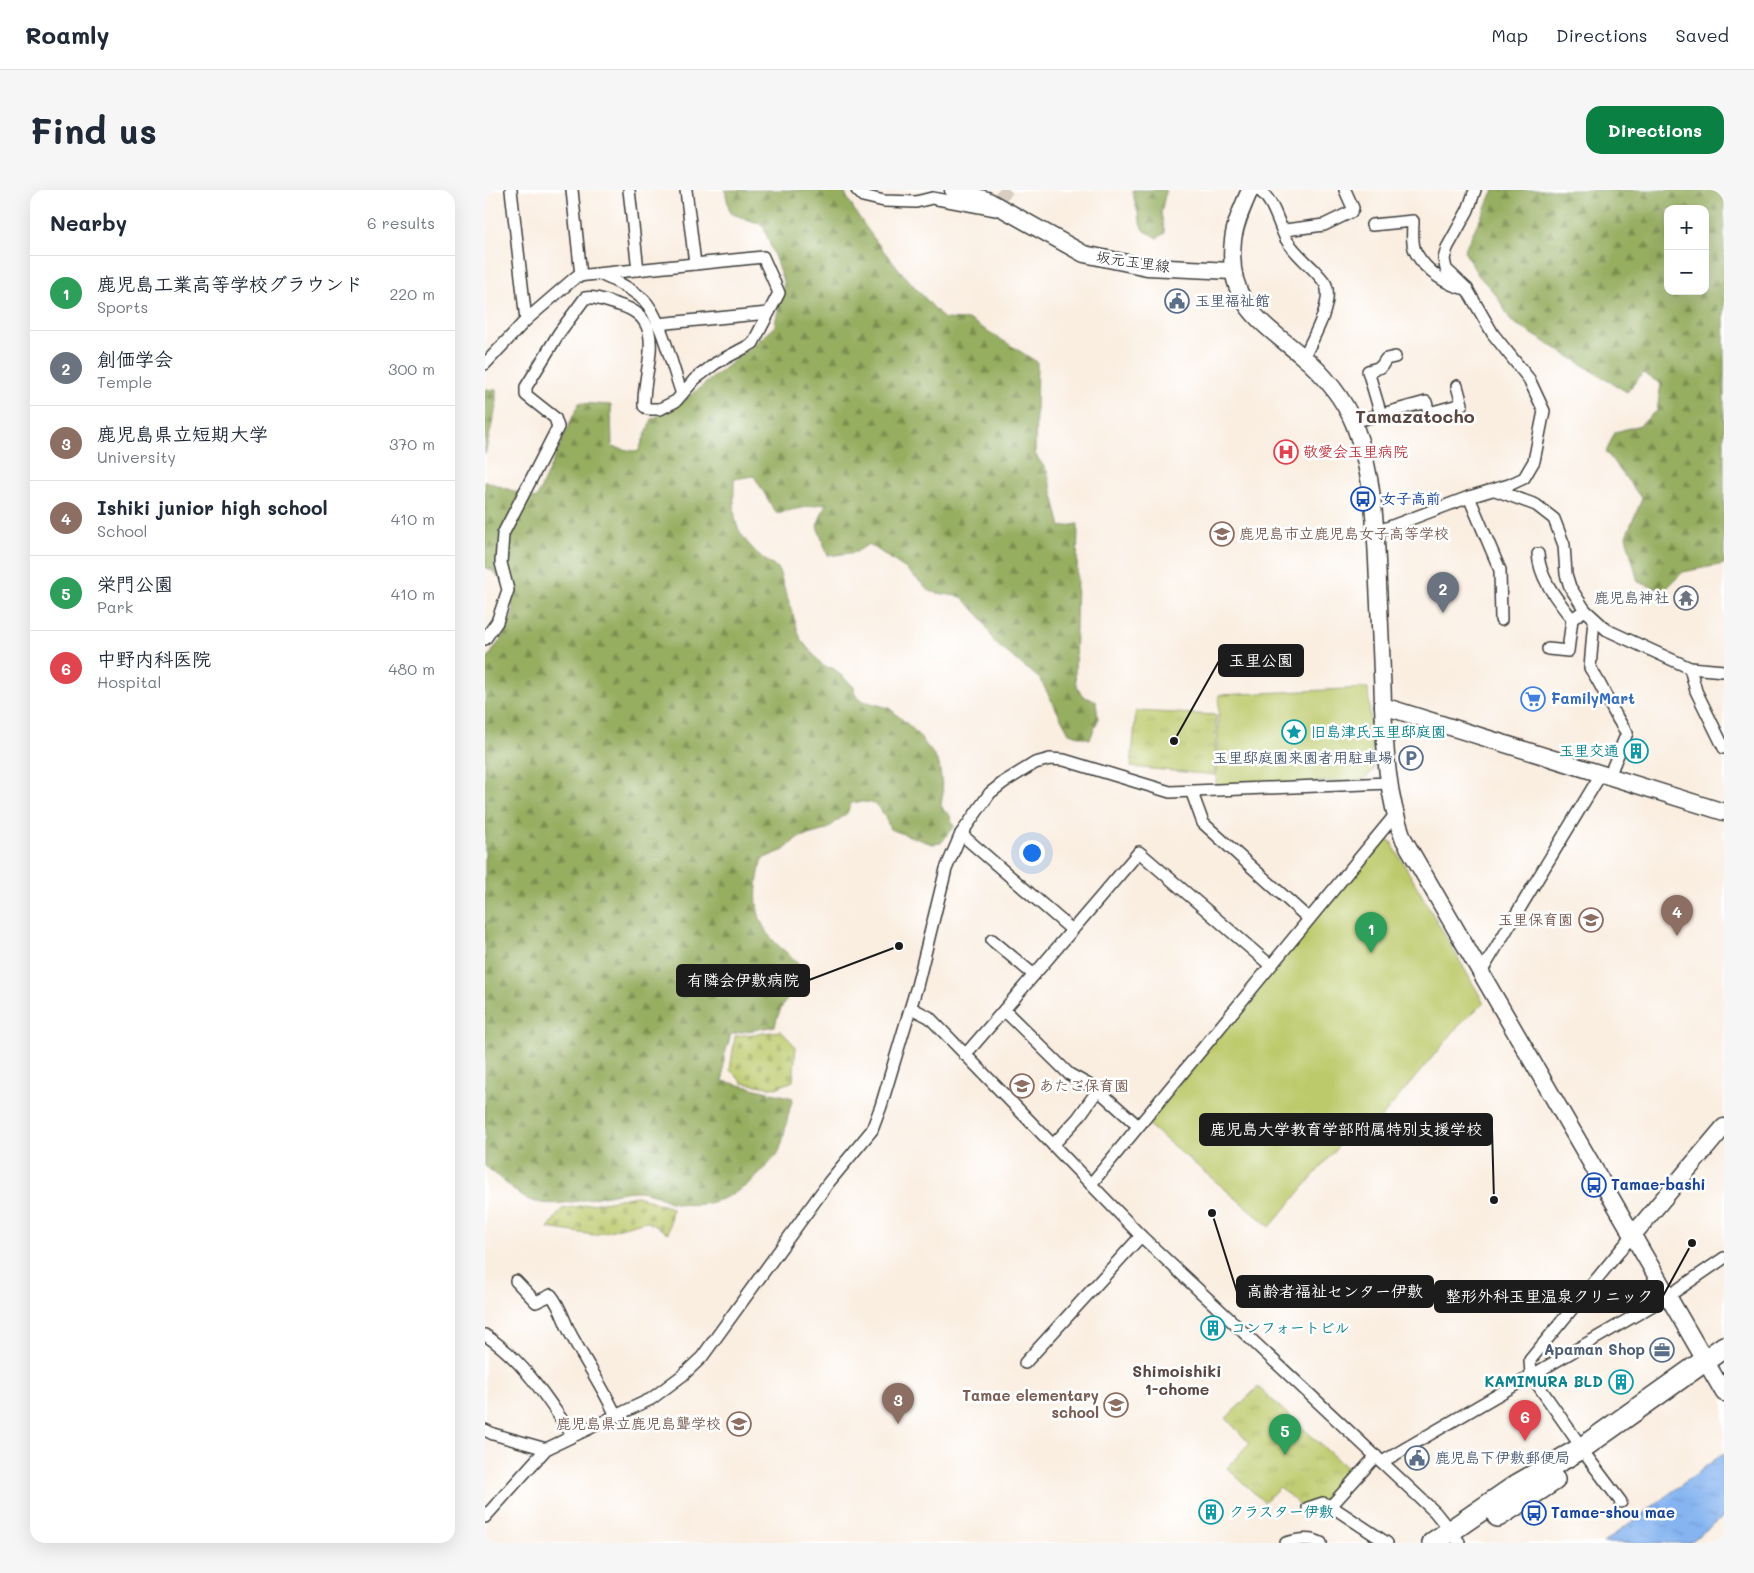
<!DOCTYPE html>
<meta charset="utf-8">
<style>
:root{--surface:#fff;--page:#f6f6f7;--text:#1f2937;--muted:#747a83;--line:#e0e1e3;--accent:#0b8043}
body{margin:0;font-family:Mali,"Klee One",sans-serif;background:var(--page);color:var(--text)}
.controls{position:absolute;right:15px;top:15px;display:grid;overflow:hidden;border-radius:10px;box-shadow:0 5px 20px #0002}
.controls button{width:45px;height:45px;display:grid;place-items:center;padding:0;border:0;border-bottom:1px solid var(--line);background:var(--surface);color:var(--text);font:25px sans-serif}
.you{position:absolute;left:546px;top:662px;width:18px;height:18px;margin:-12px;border:4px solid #fff;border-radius:50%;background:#1a73e8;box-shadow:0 0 0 8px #1a73e833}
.badge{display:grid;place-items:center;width:32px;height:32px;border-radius:50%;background:var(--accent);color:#fff;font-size:16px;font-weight:700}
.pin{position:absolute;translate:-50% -41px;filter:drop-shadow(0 1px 2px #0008)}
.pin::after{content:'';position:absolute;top:26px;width:18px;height:15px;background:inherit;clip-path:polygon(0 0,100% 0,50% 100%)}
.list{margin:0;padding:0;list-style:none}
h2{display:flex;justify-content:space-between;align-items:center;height:65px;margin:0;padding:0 20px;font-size:21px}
h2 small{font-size:16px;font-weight:400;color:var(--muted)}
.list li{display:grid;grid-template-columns:32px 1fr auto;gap:15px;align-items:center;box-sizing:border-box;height:75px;padding:0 20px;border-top:1px solid var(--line)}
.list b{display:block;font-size:19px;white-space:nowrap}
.list p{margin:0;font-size:16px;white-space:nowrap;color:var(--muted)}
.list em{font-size:16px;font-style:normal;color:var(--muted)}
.map{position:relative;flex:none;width:1239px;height:1353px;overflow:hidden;border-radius:15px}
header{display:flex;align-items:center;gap:30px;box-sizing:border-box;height:70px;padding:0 25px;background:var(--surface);border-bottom:1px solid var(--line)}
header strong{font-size:24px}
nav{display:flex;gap:28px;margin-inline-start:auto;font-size:18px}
.intro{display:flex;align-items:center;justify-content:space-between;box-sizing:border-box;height:120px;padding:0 30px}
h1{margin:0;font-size:35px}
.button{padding:12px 22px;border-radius:15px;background:var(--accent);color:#fff;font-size:18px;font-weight:700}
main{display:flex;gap:30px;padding:0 30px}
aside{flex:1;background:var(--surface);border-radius:15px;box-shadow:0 5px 20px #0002}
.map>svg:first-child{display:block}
.grass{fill:url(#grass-tufts);stroke:#6c7344}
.forest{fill:url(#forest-firs);stroke:#59653e;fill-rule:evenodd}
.cemetery{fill:url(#cemetery-stones);stroke:#6c7344}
.garden{fill:#bdca6c;stroke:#6c7344}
.water{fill:url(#water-ripples);stroke:#506886}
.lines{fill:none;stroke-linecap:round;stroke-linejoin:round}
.secondary-tunnel{stroke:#d9cec3;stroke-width:16;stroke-dasharray:16 8;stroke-linecap:butt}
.street-casing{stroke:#3d3c3a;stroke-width:14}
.secondary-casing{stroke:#3d3c3a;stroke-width:19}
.highway-casing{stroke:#3d3c3a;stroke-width:24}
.street{stroke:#fff;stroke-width:11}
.secondary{stroke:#fff;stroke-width:16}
.highway{stroke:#fff;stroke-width:21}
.labels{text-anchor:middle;stroke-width:5;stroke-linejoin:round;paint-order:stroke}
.street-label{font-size:15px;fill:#1c1c1c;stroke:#fff}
.service-label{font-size:15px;font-weight:bold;fill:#4e5e75;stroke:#fff;text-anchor:start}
.health-label{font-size:15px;font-weight:bold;fill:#be3a42;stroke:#fff;text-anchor:start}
.transit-label{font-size:15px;font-weight:bold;fill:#164399;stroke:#fff;text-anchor:start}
.education-label{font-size:15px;font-weight:bold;fill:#785e54;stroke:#fff;text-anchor:end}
.worship-label{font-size:15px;font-weight:bold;fill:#5b616d;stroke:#fff;text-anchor:end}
.shop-label{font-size:15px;font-weight:bold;fill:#366cbe;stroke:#fff;text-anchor:start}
.culture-label{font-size:15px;font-weight:bold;fill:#0d838f;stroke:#fff;text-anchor:start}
.neighbourhood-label{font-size:16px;font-weight:bold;fill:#5a4742;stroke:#fff}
.quarter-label{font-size:18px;font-weight:bold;fill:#5a4742;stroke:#fff}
.leader{fill:none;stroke:#1c1c1c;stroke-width:2}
.callout-dot{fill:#1c1c1c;stroke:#fff;stroke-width:2}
.callout{fill:#1c1c1c;stroke:#1c1c1c;stroke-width:2}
.callout-label{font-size:16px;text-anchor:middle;font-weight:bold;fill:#fff}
</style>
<header>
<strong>Roamly</strong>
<nav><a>Map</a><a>Directions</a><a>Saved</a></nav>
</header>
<div class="intro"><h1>Find us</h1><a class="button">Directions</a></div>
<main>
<aside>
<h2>Nearby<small>6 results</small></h2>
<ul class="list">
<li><span class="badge" style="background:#2e9e5b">1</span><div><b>鹿児島工業高等学校グラウンド</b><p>Sports</p></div><em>220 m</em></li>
<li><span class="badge" style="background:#6b7280">2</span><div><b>創価学会</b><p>Temple</p></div><em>300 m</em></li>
<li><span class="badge" style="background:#8d6e63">3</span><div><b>鹿児島県立短期大学</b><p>University</p></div><em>370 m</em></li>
<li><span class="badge" style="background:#8d6e63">4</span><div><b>Ishiki junior high school</b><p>School</p></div><em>410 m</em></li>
<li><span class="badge" style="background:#2e9e5b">5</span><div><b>栄門公園</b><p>Park</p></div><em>410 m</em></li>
<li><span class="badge" style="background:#e0444e">6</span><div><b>中野内科医院</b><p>Hospital</p></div><em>480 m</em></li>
</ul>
</aside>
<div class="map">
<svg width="1239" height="1353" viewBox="0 0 1239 1353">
<defs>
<pattern id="grass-tufts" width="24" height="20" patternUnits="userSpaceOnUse" patternTransform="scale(1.25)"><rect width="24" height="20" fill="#bdca6c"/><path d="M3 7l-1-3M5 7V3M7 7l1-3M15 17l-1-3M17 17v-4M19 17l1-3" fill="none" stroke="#a2ad5d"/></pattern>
<pattern id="forest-firs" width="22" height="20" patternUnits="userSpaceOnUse" patternTransform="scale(1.25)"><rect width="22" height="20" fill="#96ae60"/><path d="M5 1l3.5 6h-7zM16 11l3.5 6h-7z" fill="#7a8d4e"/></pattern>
<pattern id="cemetery-stones" width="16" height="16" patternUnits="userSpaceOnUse" patternTransform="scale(1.25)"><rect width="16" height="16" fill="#bdca6c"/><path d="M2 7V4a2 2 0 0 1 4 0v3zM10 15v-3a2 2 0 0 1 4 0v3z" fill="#a2ad5d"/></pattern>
<pattern id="water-ripples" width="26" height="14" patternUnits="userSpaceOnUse" patternTransform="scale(1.25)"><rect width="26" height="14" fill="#85b4f0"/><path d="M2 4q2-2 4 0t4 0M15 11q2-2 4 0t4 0" fill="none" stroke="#729acd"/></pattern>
</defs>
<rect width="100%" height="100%" fill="#fff"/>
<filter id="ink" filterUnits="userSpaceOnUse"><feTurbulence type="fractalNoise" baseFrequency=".02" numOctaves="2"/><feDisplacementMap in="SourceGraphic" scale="10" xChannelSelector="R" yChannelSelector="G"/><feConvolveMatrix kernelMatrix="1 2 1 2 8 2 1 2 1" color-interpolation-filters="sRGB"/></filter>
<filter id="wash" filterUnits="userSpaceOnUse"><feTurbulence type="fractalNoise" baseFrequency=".0096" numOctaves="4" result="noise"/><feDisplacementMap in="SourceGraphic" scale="20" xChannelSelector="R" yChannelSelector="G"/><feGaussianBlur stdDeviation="1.12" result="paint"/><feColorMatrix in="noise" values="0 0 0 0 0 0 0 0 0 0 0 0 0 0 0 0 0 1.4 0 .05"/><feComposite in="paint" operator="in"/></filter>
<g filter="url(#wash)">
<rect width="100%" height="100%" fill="#faeee1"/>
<!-- grass -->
<g class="grass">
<polygon points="651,521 731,525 730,585 646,577"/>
<polygon points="773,1197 867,1283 826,1326 795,1297 779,1312 742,1278 764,1253 741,1228"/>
</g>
<!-- forest -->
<g class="forest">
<path d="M240 0H358C384 50 422 88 459 129L485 130 552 172 550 264 562 281 576 337 593 334 590 483 591 495 597 506 611 511 613 530 605 549 584 543 555 489 510 453 496 427 477 407 446 402 421 379 384 354 371 362 343 366 332 336 341 313 291 323 269 286 249 289C249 303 248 319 251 332 255 349 278 371 293 378L316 450 339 477 348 478 369 497V503L375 510 404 518 428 539 446 561 454 574 458 603 456 615 459 621 464 624 469 637 456 653 447 654 405 639C396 616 392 609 366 613L362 623 341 640 312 648 299 660 277 669C270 698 266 727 289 751 297 760 307 766 315 776 314 800 294 812 290 836L246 844 239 867 238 891 308 908C302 924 301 943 295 959 293 965 285 972 281 977 258 1003 227 1020 190 1013 178 1011 167 1001 155 1001 121 1000 66 1027 35 1005 23 996 13 985 0 976V472L18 446 29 422C24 406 18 384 0 377V291L51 309 94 213 126 215 127 257 153 262 167 229 195 214 289 138 299 93 278 35 245 23Z"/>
<polygon points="647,0 681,0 676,23 680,43 672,48 657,39"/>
<path d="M1009 0H1239V374L1198 382 1179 401 1153 392 1141 346 1157 309 1121 262 1130 242 1155 235 1172 221 1176 194 1158 183 1142 202 1026 131 1012 106 993 85 979 61ZM1183 19H1220V101H1183Z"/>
<polygon points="0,199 11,200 11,217 0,264"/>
</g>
<!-- cemetery -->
<g class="cemetery">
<polygon points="296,841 311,857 308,891 291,898 258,893 245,880 250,846"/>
<polygon points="152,1006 187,1018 183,1043 161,1031 109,1045 63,1038 77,1019"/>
</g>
<!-- garden -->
<g class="garden">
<polygon points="883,498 889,580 878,590 731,597 734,505"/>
<polygon points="895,648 906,652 999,813 977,832 878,949 867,940 785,1037 661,933"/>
</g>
<!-- water -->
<polygon class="water" points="1239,1263 1239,1326 1204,1353 1118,1353"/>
</g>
<g filter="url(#ink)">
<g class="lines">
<!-- secondary-tunnel -->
<polyline class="secondary-tunnel" points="513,0 522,9"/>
<!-- street casing -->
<g class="street-casing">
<g id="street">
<polyline points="26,0 41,130"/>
<polyline points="87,0 96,86"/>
<polyline points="144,0 153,80"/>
<polyline points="201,0 210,74"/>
<polyline points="372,0 378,6 399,11 431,12 447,8 511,20"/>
<path d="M774 0C789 11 793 33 801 49 808 61 819 70 829 80 833 85 838 89 841 95 848 114 827 150 819 167"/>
<path d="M887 35 928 31C928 41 926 54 931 63 941 81 962 96 982 99"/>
<polyline points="800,40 839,35 866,22 868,18 860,0"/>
<path d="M115 84C130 91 146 98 159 110 176 127 188 180 197 204"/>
<polyline points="172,134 283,123"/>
<path d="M0 174 41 130 92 86 278 67 294 103 268 153 263 156 231 173 210 189 191 211 175 219H163L159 216C157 179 186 129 134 115 124 112 111 106 100 108L97 112 74 143 41 197V205L70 228 73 237 18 344 16 373 23 400 12 432 0 449"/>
<polyline points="896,225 883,181 896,177 901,169 910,167"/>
<polyline points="868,232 941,212 944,223 977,214 972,196"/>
<polyline points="1010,300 1051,315 1069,329 1079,355 1081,384 1085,397 1100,420 1122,440 1205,478 1239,481"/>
<polyline points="984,307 1015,380 1016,430"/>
<polyline points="891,342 984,307 1024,295 1039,288 1049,271 1059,221 1044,189 1008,144 982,99 961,79 959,69 962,58 983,20 990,0"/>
<path d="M1053 364C1055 390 1072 409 1087 429L1100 420"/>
<path d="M1109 429 1105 478C1120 499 1126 522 1142 543L1124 586"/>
<polyline points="1063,459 1083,461 1087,429"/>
<polyline points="1205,478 1211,501 1239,558"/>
<polyline points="707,603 718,633 824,729"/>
<polyline points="476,644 587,740"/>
<polyline points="507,750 549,785"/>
<polyline points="995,784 1116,584"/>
<polyline points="426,818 444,827 656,1046 950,1322 974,1352"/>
<polyline points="480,865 519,820"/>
<polyline points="652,935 613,900 584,884 519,820 654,662 785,775"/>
<polyline points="568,955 593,928 613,900"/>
<polyline points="606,994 910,625"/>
<path d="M31 1091 51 1112 66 1105C77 1118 80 1136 89 1150 103 1176 119 1199 131 1226"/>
<path d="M0 1145C37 1169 63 1209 87 1245"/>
<polyline points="540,1173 656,1046"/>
<polyline points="0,1240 8,1244 61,1259"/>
<polyline points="1097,1258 1046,1185 1045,1170 1147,1046"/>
<polyline points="1103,1268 1136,1312"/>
<polyline points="897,1272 1182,1107 1239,1068"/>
<polyline points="846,1316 891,1266"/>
<polyline points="823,1318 838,1313 846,1316 902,1353"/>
<polyline points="0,1327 61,1259 166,1209 198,1185 217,1167 344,992 387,940 396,916 432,796 461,679 476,644 505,603 519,592 550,573 565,569 579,570 685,602 904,593"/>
<path d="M801 1353C813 1349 825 1347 836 1353"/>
</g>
</g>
<!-- secondary casing -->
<g class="secondary-casing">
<g id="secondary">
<polyline points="468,0 502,10 599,64 662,77 747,81"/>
<path d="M765 0C758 16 750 33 748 50 741 112 775 131 817 166 838 183 859 209 869 234 889 285 891 340 893 394 895 434 897 474 898 515 900 560 902 605 918 648L1239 1203"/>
<polyline points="898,516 1239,622"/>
<polyline points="1147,1046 1239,937"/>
</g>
</g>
<!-- highway casing -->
<g class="highway-casing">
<g id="highway">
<polyline points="1013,1326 1069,1290"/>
<polyline points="948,1353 1034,1294 1097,1258 1239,1157"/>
</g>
</g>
<!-- street -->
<use href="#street" class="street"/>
<!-- secondary -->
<use href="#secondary" class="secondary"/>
<!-- highway -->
<use href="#highway" class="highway"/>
</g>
</g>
<!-- icons -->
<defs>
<g id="civic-ring" transform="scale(1.25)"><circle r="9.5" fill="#fff" stroke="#5c6f8a" stroke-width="1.5"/><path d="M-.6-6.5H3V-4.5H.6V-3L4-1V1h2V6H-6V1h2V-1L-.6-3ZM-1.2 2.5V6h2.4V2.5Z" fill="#5c6f8a"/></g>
<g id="hospital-ring" transform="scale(1.25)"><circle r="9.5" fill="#fff" stroke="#e0444e" stroke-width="1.5"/><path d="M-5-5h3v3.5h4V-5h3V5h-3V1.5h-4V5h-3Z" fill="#e0444e"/></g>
<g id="bus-ring" transform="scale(1.25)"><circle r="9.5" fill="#fff" stroke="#1a4fb4" stroke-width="1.5"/><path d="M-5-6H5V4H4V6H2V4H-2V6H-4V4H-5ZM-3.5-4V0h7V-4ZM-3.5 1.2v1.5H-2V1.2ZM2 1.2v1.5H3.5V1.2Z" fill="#1a4fb4"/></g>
<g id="school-ring" transform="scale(1.25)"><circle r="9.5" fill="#fff" stroke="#8d6e63" stroke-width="1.5"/><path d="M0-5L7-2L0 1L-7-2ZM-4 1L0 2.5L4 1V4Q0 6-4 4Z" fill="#8d6e63"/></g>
<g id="temple-ring" transform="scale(1.25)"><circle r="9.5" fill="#fff" stroke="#6b7280" stroke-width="1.5"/><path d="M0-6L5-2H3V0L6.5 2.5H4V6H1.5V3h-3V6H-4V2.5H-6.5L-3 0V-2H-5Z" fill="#6b7280"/></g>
<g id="supermarket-ring" transform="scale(1.25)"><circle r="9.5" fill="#fff" stroke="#3f7fe0" stroke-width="1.5"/><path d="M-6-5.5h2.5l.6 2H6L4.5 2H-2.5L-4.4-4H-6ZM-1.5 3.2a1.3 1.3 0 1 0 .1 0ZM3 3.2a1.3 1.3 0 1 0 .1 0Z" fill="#3f7fe0"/></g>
<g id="sight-ring" transform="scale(1.25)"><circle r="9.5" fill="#fff" stroke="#0f9aa8" stroke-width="1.5"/><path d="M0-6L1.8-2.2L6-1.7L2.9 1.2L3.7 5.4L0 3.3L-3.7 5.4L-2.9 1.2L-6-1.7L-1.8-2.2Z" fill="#0f9aa8"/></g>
<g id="building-ring" transform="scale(1.25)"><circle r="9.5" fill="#fff" stroke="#0f9aa8" stroke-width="1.5"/><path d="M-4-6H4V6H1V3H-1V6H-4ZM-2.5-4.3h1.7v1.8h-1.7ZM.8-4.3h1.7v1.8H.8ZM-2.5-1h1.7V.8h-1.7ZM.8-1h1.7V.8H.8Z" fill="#0f9aa8"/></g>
<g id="parking-ring" transform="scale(1.25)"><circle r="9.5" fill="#fff" stroke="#5c6f8a" stroke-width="1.5"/><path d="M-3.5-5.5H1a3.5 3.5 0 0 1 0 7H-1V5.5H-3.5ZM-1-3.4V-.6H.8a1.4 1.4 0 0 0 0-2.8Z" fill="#5c6f8a"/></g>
<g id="office-ring" transform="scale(1.25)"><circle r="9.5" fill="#fff" stroke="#5c6f8a" stroke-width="1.5"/><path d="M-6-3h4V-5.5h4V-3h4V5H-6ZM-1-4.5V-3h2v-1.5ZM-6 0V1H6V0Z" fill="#5c6f8a"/></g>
</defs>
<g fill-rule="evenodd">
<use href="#civic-ring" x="692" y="111"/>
<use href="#hospital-ring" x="801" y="262"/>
<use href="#bus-ring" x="878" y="309"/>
<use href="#school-ring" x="737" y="344"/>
<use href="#temple-ring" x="1201" y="408"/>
<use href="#supermarket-ring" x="1048" y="509"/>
<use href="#sight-ring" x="809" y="542"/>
<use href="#building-ring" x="1151" y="561"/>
<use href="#parking-ring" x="926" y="568"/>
<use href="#school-ring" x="1106" y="730"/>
<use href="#school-ring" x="537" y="896"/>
<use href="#bus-ring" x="1109" y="995"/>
<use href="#building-ring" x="728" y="1138"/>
<use href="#office-ring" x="1177" y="1160"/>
<use href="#building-ring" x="1136" y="1192"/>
<use href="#school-ring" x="631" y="1215"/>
<use href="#school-ring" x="254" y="1234"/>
<use href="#civic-ring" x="932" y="1268"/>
<use href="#building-ring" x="726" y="1322"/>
<use href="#bus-ring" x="1049" y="1323"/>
</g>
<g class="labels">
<!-- street labels -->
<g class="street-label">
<text transform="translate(648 72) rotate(8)" y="5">坂元玉里線</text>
</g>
<!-- service labels -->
<g class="service-label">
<text x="710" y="116">玉里福祉館</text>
<text x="908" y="573" text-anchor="end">玉里邸庭園来園者用駐車場</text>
<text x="1160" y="1165" text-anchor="end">Apaman Shop</text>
<text x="950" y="1273">鹿児島下伊敷郵便局</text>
</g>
<!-- health labels -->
<g class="health-label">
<text x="818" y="267">敬愛会玉里病院</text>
</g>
<!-- transit labels -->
<g class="transit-label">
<text x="896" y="314">女子高前</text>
<text x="1126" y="1000">Tamae-bashi</text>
<text x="1066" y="1328">Tamae-shou mae</text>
</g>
<!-- education labels -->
<g class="education-label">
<text x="754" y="349" text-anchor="start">鹿児島市立鹿児島女子高等学校</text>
<text x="1088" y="735">玉里保育園</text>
<text x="554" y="901" text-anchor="start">あたご保育園</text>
<text x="614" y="1211">Tamae elementary<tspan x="614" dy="17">school</tspan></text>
<text x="236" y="1239">鹿児島県立鹿児島聾学校</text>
</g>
<!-- worship labels -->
<g class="worship-label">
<text x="1184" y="413">鹿児島神社</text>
</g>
<!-- shop labels -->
<g class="shop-label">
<text x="1066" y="514">FamilyMart</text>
</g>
<!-- culture labels -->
<g class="culture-label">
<text x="826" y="547">旧島津氏玉里邸庭園</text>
<text x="1134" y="566" text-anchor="end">玉里交通</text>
<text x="746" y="1143">コンフォートビル</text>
<text x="1118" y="1197" text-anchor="end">KAMIMURA BLD</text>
<text x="744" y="1327">クラスター伊敷</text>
</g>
<!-- neighbourhood labels -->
<g class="neighbourhood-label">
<text x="692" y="1187">Shimoishiki<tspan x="692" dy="18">1-chome</tspan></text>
</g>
<!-- quarter labels -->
<g class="quarter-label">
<text x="930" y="233">Tamazatocho</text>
</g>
</g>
<!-- callouts -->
<path class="leader" d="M689 551L734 471M414 756L324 790M1009 1010L1007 939M727 1023L752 1102M1207 1053L1178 1106"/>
<g class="callout-dot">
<circle cx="689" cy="551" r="5"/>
<circle cx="414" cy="756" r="5"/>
<circle cx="1009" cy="1010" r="5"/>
<circle cx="727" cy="1023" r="5"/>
<circle cx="1207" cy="1053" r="5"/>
</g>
<g class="callout">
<rect x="734" y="455" width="84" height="31" rx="5"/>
<rect x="192" y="775" width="132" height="31" rx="5"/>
<rect x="715" y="924" width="292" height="31" rx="5"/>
<rect x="752" y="1086" width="196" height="31" rx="5"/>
<rect x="950" y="1091" width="228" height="31" rx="5"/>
</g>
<g class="callout-label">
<text x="776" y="476">玉里公園</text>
<text x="258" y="796">有隣会伊敷病院</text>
<text x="861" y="945">鹿児島大学教育学部附属特別支援学校</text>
<text x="850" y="1107">高齢者福祉センター伊敷</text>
<text x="1064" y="1112">整形外科玉里温泉クリニック</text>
</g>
</svg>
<div class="controls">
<button>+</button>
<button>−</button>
</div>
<div class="you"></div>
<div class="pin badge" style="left:886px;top:763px;background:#2e9e5b">1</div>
<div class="pin badge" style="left:958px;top:423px;background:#6b7280">2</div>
<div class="pin badge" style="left:413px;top:1234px;background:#8d6e63">3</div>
<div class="pin badge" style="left:1192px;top:746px;background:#8d6e63">4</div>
<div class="pin badge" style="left:800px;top:1265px;background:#2e9e5b">5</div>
<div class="pin badge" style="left:1040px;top:1251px;background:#e0444e">6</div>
</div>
</main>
